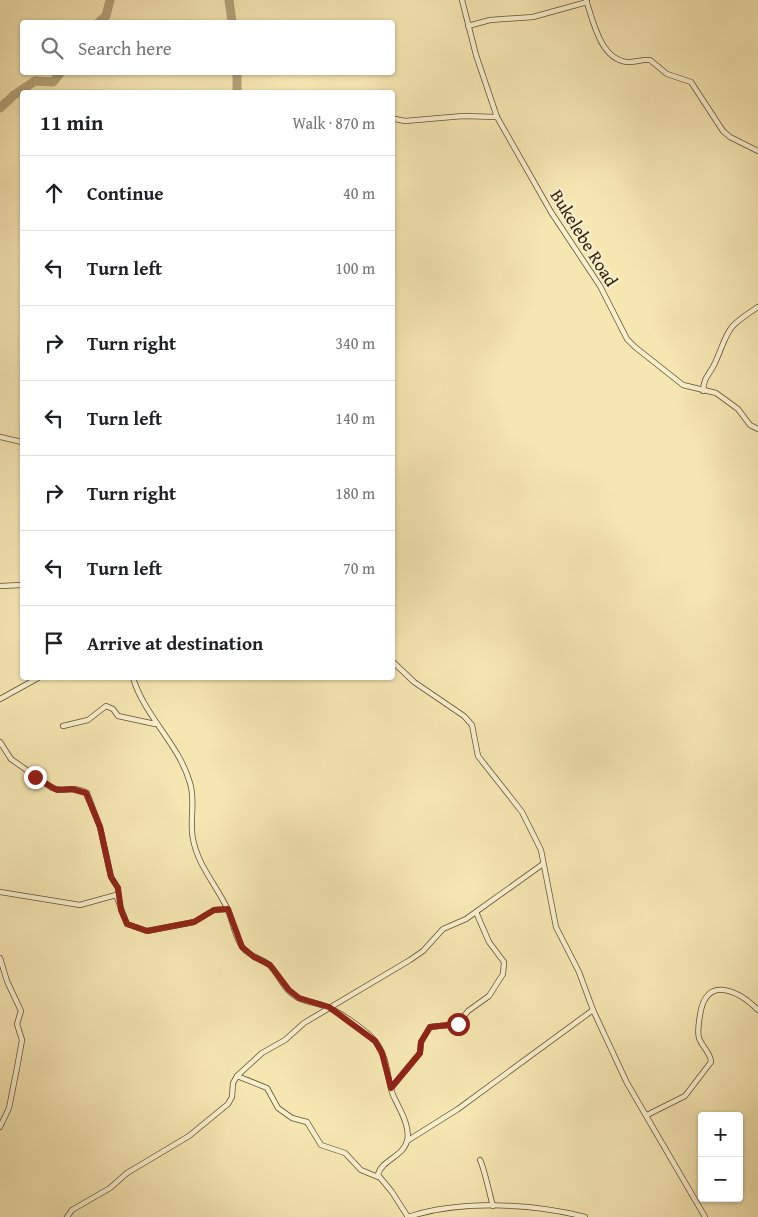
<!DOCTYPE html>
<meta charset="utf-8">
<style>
:root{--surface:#fff;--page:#f2f2f2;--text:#202124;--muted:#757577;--line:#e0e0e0}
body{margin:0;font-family:"Gentium Book Plus",serif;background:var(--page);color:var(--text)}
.controls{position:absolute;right:15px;bottom:15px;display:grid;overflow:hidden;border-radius:5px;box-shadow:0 1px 4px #0004}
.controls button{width:45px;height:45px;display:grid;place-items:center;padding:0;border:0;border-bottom:1px solid var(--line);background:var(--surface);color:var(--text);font:25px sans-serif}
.stop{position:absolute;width:15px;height:15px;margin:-11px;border:4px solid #8f2418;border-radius:50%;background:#fff}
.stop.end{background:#8f2418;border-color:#fff;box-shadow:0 1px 5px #0008}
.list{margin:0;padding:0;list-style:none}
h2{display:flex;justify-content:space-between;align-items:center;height:65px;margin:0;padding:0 20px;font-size:21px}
h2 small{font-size:16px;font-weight:400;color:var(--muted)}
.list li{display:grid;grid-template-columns:32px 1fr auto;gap:15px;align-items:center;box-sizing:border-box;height:75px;padding:0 20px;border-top:1px solid var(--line)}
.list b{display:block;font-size:19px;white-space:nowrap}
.list em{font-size:16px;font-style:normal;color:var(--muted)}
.icon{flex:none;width:28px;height:28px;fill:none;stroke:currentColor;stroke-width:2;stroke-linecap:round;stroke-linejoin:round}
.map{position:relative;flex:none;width:758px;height:1217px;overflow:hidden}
.search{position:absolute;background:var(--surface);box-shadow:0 1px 4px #0004;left:20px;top:20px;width:375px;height:55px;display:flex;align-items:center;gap:12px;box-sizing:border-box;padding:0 18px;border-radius:5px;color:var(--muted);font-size:19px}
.panel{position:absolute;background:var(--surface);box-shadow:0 1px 4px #0004;left:20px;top:90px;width:375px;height:590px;border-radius:5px}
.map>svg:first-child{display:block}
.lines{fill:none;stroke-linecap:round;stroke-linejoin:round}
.river{stroke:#b3a279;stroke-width:9}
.minor-casing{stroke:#644f33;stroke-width:6}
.minor{stroke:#f8efcd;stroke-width:4.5}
.route{stroke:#8f2418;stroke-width:6}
.labels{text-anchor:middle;stroke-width:4.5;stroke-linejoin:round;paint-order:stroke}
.street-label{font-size:18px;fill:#341d09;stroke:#f8efcd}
</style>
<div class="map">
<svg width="758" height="1217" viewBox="0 0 758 1217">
<rect width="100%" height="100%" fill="#f5e6b2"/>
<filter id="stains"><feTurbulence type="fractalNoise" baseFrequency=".004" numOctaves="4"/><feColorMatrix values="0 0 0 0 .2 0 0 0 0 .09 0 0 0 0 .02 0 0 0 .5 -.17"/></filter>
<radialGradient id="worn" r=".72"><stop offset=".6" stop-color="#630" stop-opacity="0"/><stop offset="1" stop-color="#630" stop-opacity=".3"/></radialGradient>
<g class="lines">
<!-- river -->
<g class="river">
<polyline points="229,0 232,22"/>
<polyline points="99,22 106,16 110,0"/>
<polyline points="237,92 237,72"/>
<polyline points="0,108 14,95 35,81 53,82 61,72"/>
</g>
<!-- minor casing -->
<g class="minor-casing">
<g id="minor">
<polyline points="462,0 476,55 497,117 551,212 600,286 627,339 635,347 683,385 716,393 738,409 750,425 758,429"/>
<path d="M586 0C593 20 600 59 627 62 634 63 642 59 650 60L667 74 691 82 723 131 730 137 758 151"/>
<polyline points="468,26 490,20 533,17 587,2"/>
<polyline points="395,119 405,121 463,116 497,117"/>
<path d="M703 391C704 376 709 376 715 363 730 329 724 329 758 307"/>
<polyline points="0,437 22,442"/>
<polyline points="0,586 22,585"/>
<polyline points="392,661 414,682 464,716 472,725 478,756 522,812 541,850 556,927 579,972 593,1010 627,1083 705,1217"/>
<path d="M133 678C145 717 179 744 190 783 196 801 189 821 193 839 198 866 217 886 228 910 233 922 235 938 243 948 250 957 261 958 268 964 280 974 282 989 298 998 307 1002 318 1003 327 1007 340 1012 371 1033 378 1045 388 1060 387 1079 393 1095 399 1108 411 1127 407 1141 403 1157 381 1160 378 1175L392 1192 408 1217"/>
<polyline points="0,699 38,678"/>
<polyline points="63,726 88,720 106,706 113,709 118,716 155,724"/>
<path d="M0 742 11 759 52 788C63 793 76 785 87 793L100 827 111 877 118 888V896"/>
<polyline points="0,892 80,905 116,895 127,924 147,931 194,922 214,910 227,909"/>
<polyline points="0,958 7,981 21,1011 17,1024 22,1040 17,1068 9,1108 0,1127"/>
<polyline points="237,1076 267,1088 278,1108 292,1118 307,1122 321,1145 345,1153 361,1170 378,1177"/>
<polyline points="391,1088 420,1053 421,1042 430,1027 458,1024 468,1011 489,996 503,974 504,962 489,942 476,912"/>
<path d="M647 1115 685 1096 711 1062C711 1053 702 1047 699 1038 697 1031 699 1022 700 1015 706 974 739 991 758 1010"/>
<polyline points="407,1141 458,1109 593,1010"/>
<path d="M480 1160C484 1167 490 1196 493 1206"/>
<polyline points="67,1217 72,1210 110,1188 127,1173 189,1136 228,1104 232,1097 233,1083 237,1076 262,1053 285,1040 304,1023 410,960 423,951 443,929 466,919 543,864"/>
<path d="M408 1217C460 1200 532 1203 585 1217"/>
</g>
</g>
<!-- minor -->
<use href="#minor" class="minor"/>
</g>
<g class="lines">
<!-- route -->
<polyline class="route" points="35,777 57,790 72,789 86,793 100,827 111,877 118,888 121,910 127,924 147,931 194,922 214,910 228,909 242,947 254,957 270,965 289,990 299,998 329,1007 375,1041 382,1053 391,1088 420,1053 421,1042 430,1027 458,1024"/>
</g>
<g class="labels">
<!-- street labels -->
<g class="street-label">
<text transform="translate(584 238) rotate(58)" y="6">Bukelebe Road</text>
</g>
</g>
<rect width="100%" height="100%" filter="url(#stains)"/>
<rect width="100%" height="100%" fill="url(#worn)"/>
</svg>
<div class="controls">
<button>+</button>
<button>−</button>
</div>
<div class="stop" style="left:458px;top:1024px"></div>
<div class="stop end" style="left:35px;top:777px"></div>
<div class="search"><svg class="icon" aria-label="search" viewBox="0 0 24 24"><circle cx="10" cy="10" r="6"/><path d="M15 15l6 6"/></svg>Search here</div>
<section class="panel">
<h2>11 min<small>Walk · 870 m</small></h2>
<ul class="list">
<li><svg class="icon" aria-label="ahead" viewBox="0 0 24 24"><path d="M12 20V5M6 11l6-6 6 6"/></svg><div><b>Continue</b></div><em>40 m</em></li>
<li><svg class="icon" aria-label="left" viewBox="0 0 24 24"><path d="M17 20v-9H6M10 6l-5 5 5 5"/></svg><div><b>Turn left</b></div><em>100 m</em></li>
<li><svg class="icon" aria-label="right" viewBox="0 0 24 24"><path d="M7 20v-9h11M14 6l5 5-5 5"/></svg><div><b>Turn right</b></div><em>340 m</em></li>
<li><svg class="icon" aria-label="left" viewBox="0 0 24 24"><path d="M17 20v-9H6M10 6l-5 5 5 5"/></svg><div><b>Turn left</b></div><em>140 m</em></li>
<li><svg class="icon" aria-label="right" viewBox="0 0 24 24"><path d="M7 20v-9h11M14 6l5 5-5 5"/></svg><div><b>Turn right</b></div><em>180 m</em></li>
<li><svg class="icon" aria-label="left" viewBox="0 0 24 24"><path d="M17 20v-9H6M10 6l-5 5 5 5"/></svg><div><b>Turn left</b></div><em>70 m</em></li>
<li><svg class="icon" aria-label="arrive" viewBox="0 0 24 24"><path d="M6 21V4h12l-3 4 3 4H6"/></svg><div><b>Arrive at destination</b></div></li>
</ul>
</section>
</div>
